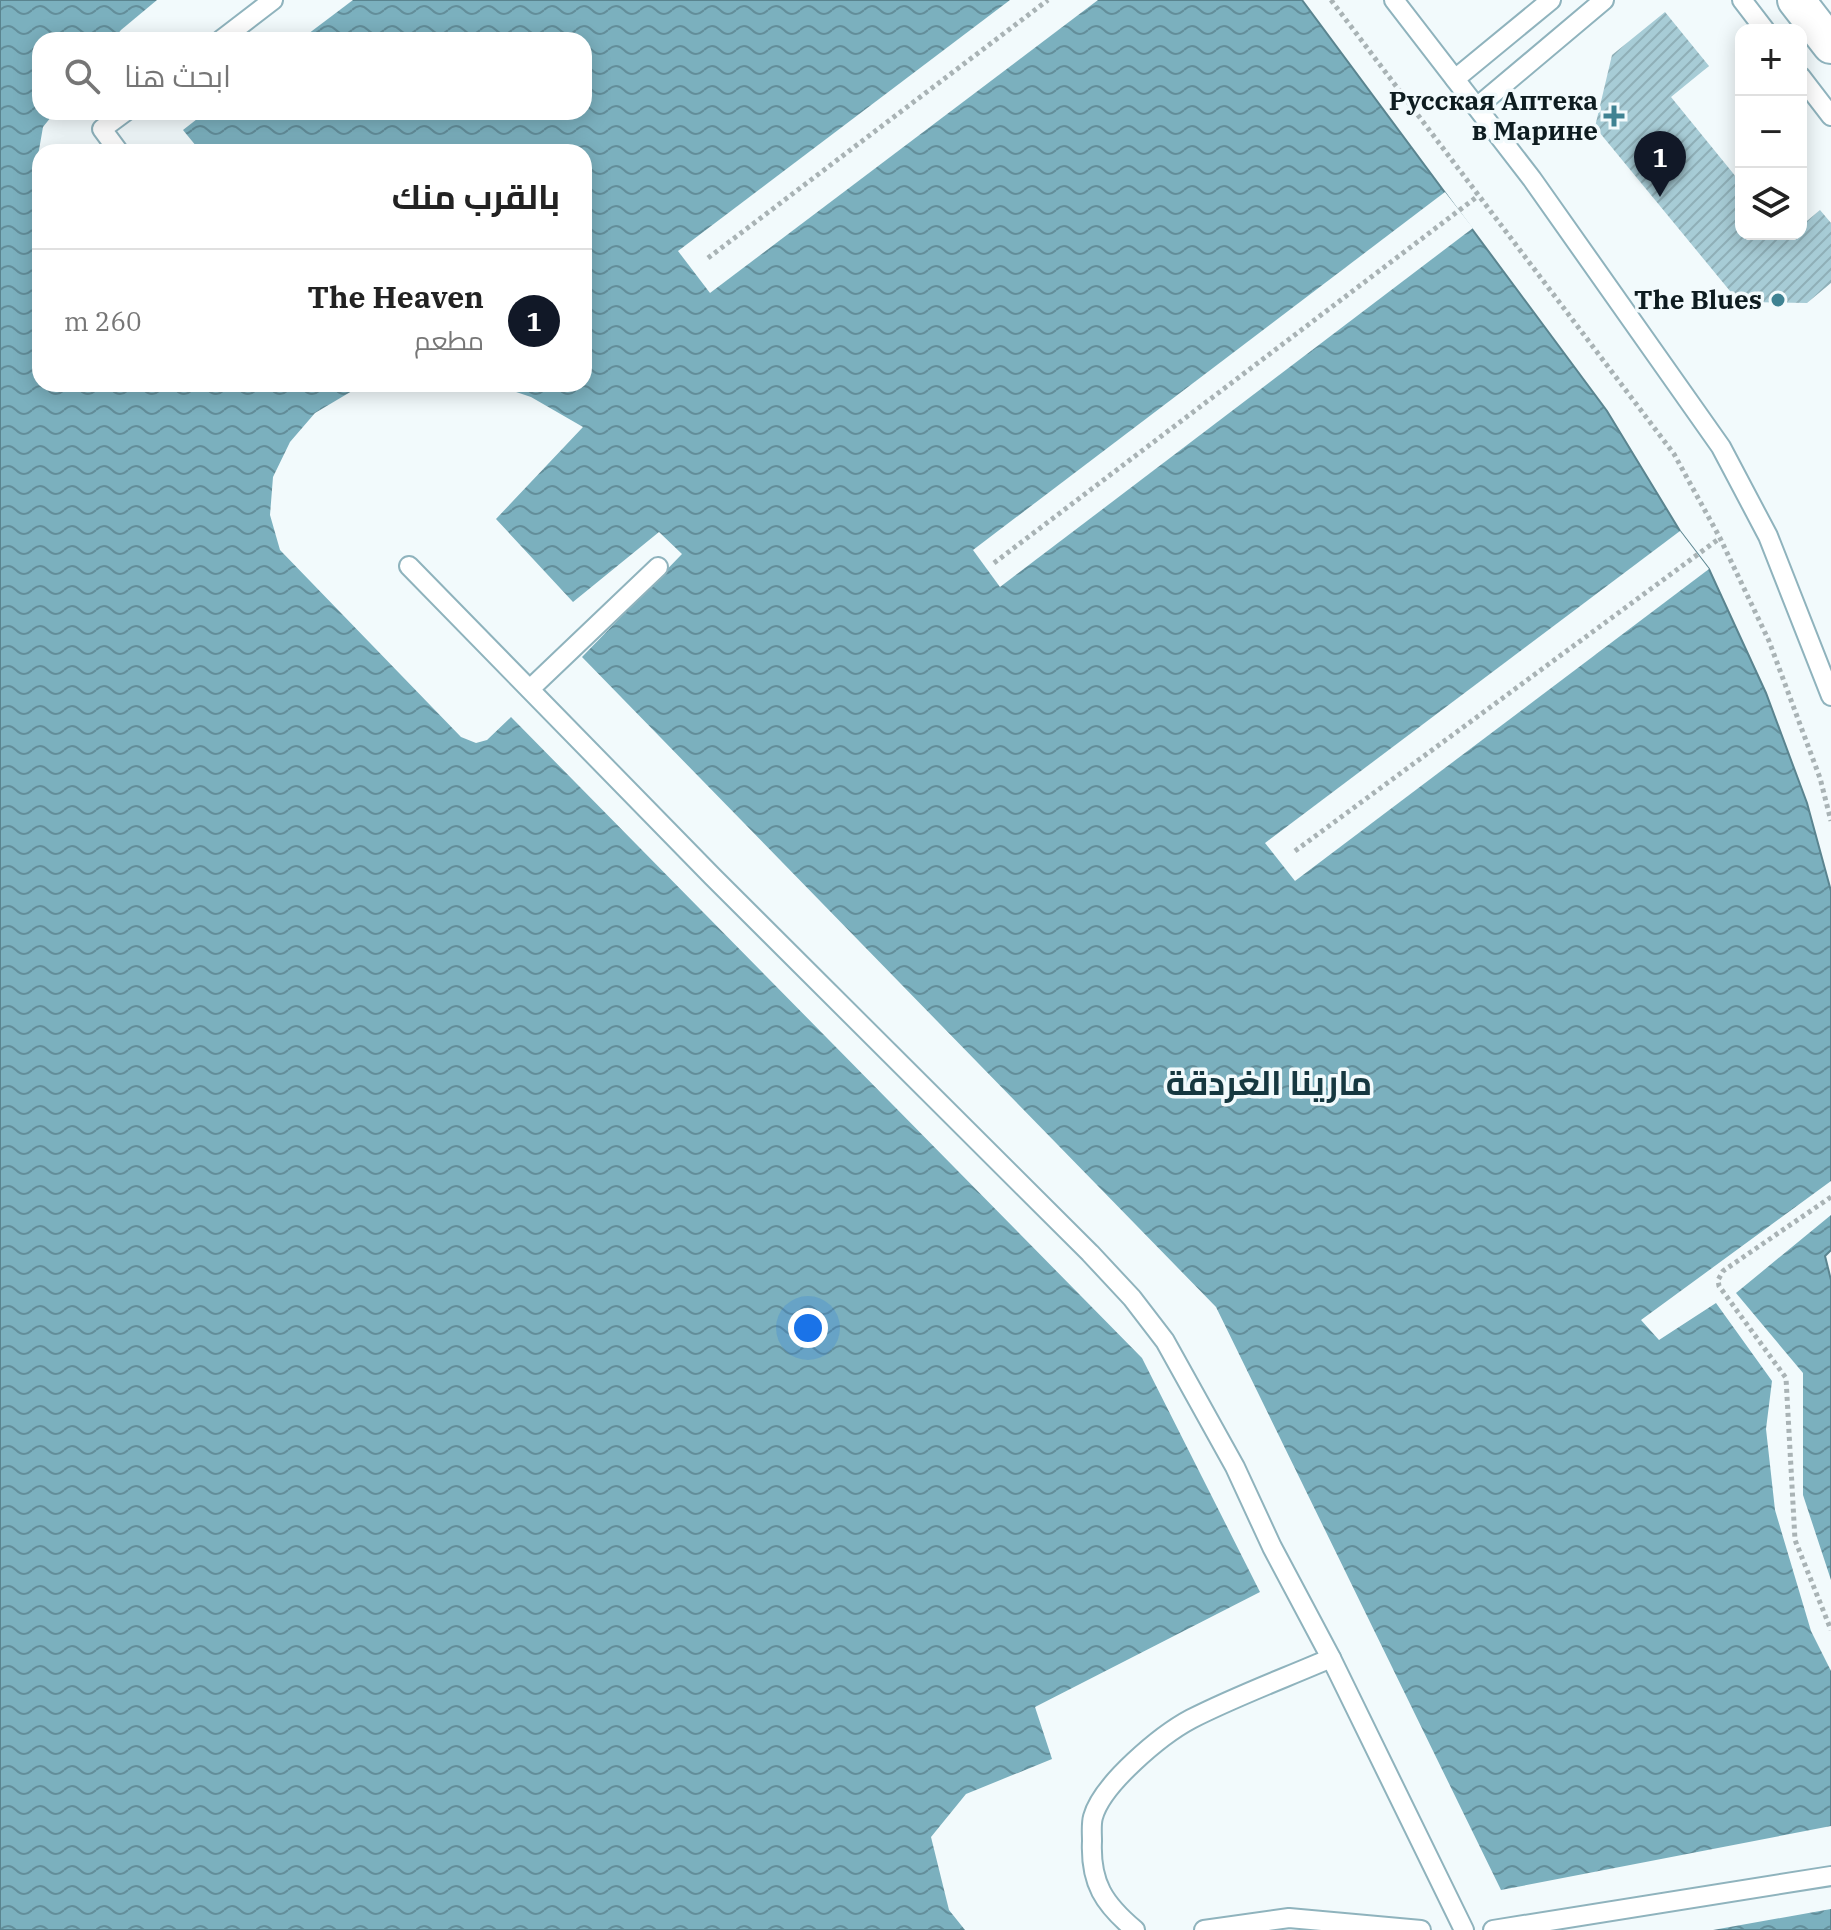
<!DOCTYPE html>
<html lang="ar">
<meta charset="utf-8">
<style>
:root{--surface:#fff;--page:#f6f6f6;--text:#222;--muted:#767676;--line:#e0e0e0;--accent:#111827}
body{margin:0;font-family:"IBM Plex Serif",Cairo,serif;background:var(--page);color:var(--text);direction:rtl}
.controls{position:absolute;right:24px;top:24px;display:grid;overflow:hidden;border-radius:16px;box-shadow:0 4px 20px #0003}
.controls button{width:72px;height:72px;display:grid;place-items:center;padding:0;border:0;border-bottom:2px solid var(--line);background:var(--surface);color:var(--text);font:40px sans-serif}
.you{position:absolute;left:808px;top:1328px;width:28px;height:28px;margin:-20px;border:6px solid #fff;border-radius:50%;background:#1a73e8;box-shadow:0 0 0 12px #1a73e833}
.badge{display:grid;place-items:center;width:52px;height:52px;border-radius:50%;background:var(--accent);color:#fff;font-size:26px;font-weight:700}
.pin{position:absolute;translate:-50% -66px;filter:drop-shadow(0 2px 4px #0008)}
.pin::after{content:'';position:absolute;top:42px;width:28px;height:24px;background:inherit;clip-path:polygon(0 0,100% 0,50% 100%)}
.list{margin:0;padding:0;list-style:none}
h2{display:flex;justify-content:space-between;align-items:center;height:104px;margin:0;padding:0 32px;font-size:34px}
h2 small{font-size:26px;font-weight:400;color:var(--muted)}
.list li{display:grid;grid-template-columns:52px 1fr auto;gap:24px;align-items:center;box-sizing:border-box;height:144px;padding:0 32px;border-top:2px solid var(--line)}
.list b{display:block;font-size:30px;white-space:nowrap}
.list p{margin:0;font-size:26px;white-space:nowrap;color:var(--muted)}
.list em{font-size:26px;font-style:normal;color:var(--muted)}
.icon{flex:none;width:44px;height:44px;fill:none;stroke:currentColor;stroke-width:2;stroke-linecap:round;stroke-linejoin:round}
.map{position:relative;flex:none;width:1831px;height:1930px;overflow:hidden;direction:ltr}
.search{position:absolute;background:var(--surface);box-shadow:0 4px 20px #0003;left:32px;top:32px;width:560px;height:88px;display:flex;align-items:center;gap:20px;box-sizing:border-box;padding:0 28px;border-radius:24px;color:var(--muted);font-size:30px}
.panel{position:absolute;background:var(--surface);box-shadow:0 4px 20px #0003;left:32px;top:144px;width:560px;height:248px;border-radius:24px;direction:rtl}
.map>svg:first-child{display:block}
.water{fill:url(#water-waves);stroke:#5a848f;stroke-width:2;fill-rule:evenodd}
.pier{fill:#f2fafc}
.building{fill:url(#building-hatch)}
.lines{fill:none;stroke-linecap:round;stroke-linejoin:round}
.service-casing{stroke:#8fb3bd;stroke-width:22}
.minor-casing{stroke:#8fb3bd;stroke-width:40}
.path{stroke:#a9b3b5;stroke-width:5;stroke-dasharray:4 4;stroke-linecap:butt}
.service{stroke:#fff;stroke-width:18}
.minor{stroke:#fff;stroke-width:36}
.poi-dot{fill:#3f8292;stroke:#f2fafc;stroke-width:3}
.labels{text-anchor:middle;stroke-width:7;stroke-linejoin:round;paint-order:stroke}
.poi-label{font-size:26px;font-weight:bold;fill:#0e1c20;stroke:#f2fafc;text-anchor:end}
.district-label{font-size:34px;font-weight:bold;fill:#163840;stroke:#f2fafc}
</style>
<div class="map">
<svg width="1831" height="1930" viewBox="0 0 1831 1930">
<defs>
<pattern id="water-waves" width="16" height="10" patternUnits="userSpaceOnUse" patternTransform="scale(2)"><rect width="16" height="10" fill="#7bb0be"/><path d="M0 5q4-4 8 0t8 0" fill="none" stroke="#638e9a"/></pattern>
<pattern id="building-hatch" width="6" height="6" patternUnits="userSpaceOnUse" patternTransform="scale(2)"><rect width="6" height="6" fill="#a7ccd6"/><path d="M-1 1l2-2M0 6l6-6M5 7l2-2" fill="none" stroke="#8fafb7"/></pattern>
</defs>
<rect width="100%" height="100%" fill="#f2fafc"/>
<!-- water -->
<path class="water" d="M0 0H1302L1607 411 1680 531 1709 569 1766 693 1807 803 1831 891V1250L1825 1256 1831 1280V1930H0ZM40 40H584V112H40ZM40 152H584V384H40Z"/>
<!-- pier -->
<g class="pier">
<polygon points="157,0 353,0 300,40 113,40 121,30"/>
<polygon points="1010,0 1098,0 710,293 678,251"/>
<polygon points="55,112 206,112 183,130 201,152 40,152 40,173 36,167 43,127"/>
<polygon points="1445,192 1473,228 1000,587 973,550"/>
<polygon points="381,384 493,384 531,397 583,427 496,519 573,602 659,532 682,554 582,657 1216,1307 1501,1890 1831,1826 1831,1909 1713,1930 965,1930 949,1910 931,1837 966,1794 1052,1759 1035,1707 1260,1592 1142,1358 511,717 487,740 476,743 461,737 280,550 270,515 273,477 290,442 315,413 352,391"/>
<polygon points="1680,531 1709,569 1295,881 1265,843"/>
<polygon points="1831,1181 1831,1215 1736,1293 1803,1373 1803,1495 1831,1580 1831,1671 1811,1631 1775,1510 1766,1429 1772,1381 1716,1303 1659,1340 1641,1320"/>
</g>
<!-- building -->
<polygon class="building" points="1665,12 1709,66 1671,97 1741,183 1741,234 1783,234 1786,238 1791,234 1801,234 1801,226 1820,210 1831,223 1831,283 1807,303 1739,302 1595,127 1612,55"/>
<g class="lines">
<!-- service casing -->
<g class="service-casing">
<g id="service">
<polyline points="1394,0 1532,179 1721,447 1768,536 1831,696"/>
<polyline points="1742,0 1765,30"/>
<polyline points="221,40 273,0"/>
<polyline points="1801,77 1831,116"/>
<polyline points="1455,79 1551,0"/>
<polyline points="1477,107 1604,0"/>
<polyline points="119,152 102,129 125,112"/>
<polyline points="409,566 713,877 1090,1253 1132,1298 1165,1341 1235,1467 1272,1547 1331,1658 1464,1930"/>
<polyline points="530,689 658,567"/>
<path d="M1135 1930C1104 1904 1090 1883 1092 1841 1092 1834 1091 1824 1093 1817 1102 1784 1161 1735 1191 1719 1236 1696 1285 1678 1331 1658"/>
<polyline points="1204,1930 1289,1918 1421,1930"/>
<polyline points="1493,1930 1831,1876"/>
</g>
</g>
<!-- minor casing -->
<g class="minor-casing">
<polyline id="minor" points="1796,0 1831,45"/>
</g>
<!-- path -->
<g class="path">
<polyline points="1331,0 1674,454 1720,538 1769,641 1820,778 1831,821"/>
<polyline points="708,258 1048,0"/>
<polyline points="994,563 1478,196"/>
<polyline points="1295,851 1720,538"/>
<polyline points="1831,1197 1723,1271 1718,1280 1719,1286 1786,1378 1795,1540 1831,1630"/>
</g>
<!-- service -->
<use href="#service" class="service"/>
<!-- minor -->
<use href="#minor" class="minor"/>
</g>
<!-- markers -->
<g class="poi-dot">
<path d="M1610 104h8v8h8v8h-8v8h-8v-8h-8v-8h8z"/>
<circle cx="1778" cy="300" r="8"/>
</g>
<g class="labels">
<!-- poi labels -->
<g class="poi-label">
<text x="1598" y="110">Русская Аптека<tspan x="1598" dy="30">в Марине</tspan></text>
<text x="1762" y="309">The Blues</text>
</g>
<!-- district labels -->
<g class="district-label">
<text x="1269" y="1095">مارينا الغردقة</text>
</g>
</g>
</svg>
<div class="controls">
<button>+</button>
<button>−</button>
<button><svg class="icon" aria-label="layers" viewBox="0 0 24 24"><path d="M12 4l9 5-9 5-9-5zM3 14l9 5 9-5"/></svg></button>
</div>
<div class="you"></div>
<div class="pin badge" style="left:1660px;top:197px">1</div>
<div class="search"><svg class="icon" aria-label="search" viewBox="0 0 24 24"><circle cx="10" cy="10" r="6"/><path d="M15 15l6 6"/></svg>ابحث هنا</div>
<section class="panel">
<h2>بالقرب منك<small></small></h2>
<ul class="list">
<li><span class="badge">1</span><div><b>The Heaven</b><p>مطعم</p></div><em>260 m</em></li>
</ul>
</section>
</div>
